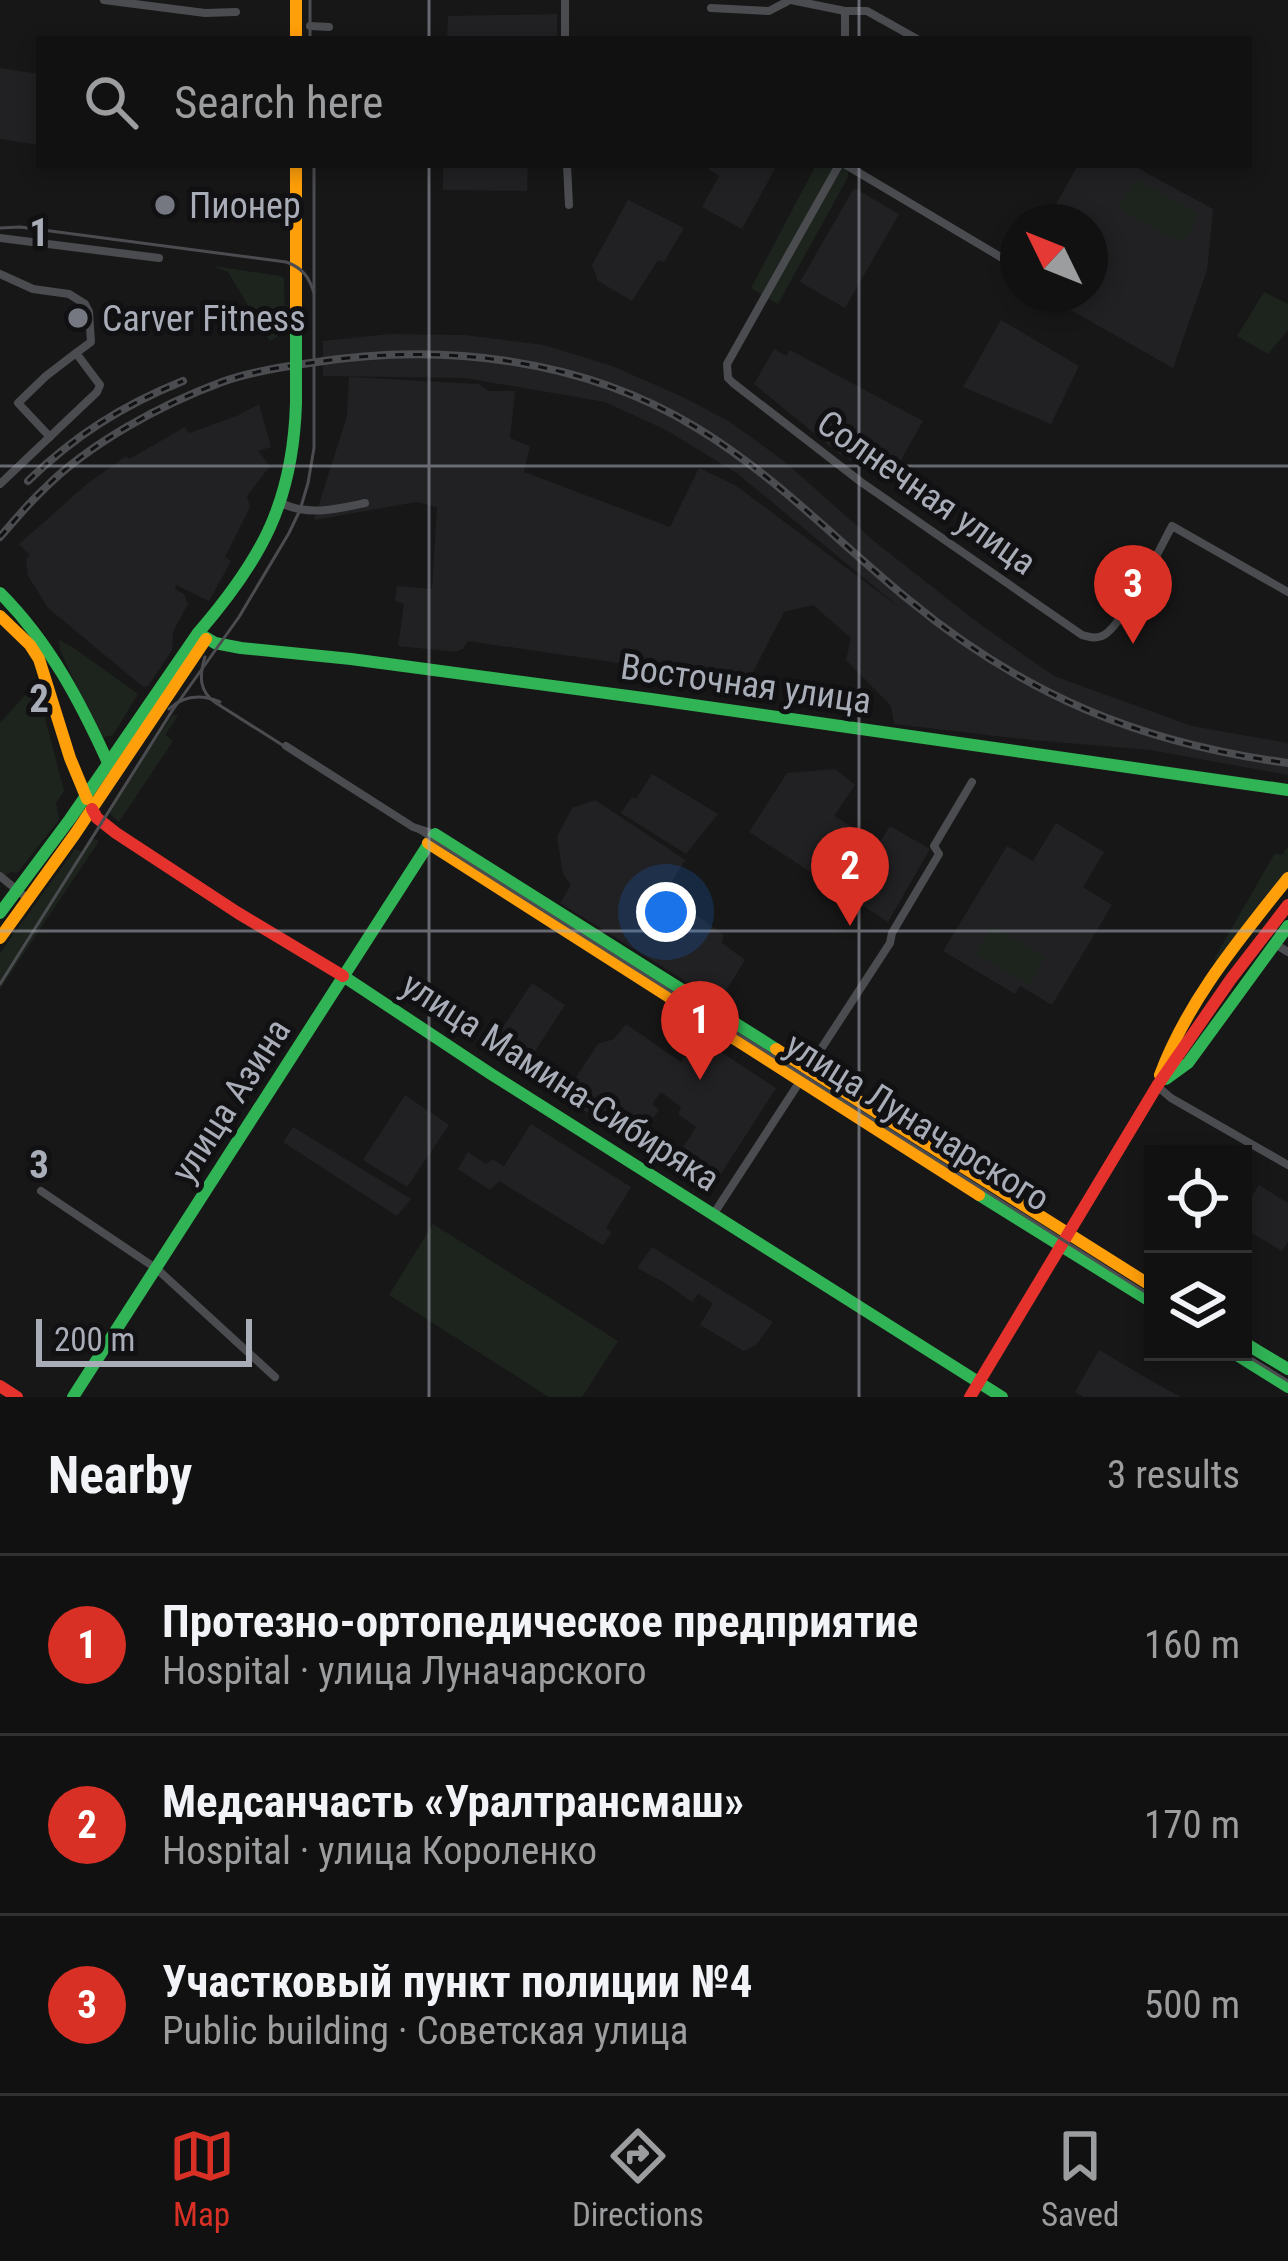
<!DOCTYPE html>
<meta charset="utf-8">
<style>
:root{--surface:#111;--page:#1e1f1f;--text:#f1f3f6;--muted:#9c9d9f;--line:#303131;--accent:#d93025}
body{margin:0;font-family:"Roboto Condensed",sans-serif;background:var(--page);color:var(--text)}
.controls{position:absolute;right:36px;bottom:36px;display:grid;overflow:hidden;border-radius:0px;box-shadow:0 6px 18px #0003}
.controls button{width:108px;height:108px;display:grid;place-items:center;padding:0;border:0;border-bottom:3px solid var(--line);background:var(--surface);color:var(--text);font:60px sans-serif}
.compass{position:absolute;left:1000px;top:204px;width:108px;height:108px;border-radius:50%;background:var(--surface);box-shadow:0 6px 18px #0003;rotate:313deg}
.scale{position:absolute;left:36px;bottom:30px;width:216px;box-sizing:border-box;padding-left:12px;border:6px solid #a8adb8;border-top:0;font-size:33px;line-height:42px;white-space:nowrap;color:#a8adb8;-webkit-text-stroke:9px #111113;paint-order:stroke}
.you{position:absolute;left:666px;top:912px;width:42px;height:42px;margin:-30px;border:9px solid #fff;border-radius:50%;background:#1a73e8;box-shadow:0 0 0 18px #1a73e833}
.badge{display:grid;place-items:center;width:78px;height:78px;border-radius:50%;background:var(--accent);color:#fff;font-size:39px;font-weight:700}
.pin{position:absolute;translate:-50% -99px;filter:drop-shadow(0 3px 6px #0008)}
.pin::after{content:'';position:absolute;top:63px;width:42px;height:36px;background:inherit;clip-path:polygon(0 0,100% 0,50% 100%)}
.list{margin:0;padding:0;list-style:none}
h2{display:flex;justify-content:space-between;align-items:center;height:156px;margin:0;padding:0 48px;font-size:51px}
h2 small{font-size:39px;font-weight:400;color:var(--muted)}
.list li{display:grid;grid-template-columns:78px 1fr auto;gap:36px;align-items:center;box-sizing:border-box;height:180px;padding:0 48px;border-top:3px solid var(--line)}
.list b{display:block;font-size:45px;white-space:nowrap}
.list p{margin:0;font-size:39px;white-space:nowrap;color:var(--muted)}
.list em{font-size:39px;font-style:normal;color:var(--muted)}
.icon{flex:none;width:66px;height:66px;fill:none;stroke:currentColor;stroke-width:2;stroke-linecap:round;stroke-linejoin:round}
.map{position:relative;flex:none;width:1288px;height:1397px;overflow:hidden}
.search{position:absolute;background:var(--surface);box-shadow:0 6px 18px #0003;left:36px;right:36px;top:36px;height:132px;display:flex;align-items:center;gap:30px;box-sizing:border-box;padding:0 42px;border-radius:0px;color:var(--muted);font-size:45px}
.sheet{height:696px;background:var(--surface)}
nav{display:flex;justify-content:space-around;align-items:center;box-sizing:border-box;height:168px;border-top:3px solid var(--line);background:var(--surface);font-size:33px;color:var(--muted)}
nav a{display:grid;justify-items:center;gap:6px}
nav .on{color:var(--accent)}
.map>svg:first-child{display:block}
.built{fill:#212123}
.green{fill:#1d241e}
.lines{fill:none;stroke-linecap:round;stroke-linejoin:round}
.street{stroke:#4b4c50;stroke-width:8}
.fast{stroke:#30b455;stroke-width:12}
.slow{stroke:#ff9f0a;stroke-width:12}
.jam{stroke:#e5322d;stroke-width:12}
.tram{stroke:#4b4c4f;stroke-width:3}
.rail-casing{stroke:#4b4c4f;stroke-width:8}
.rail{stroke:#111113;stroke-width:3;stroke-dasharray:9;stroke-linecap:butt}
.fast-bridge{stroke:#30b455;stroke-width:12}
.grid{fill:none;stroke:#a8adb8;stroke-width:3;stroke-opacity:0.55}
.poi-dot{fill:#757880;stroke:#111113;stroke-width:4.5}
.labels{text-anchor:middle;stroke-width:10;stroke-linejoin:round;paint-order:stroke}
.poi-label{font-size:36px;fill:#a8adb8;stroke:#111113;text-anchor:start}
.street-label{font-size:36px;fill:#a8adb8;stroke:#111113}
.grid-label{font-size:39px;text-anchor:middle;font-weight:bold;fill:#a8adb8;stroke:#111113;stroke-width:10;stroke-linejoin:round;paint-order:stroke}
</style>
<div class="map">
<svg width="1288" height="1397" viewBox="0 0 1288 1397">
<rect width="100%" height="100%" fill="#171717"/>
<!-- built -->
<g class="built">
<polygon points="557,14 557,39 447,39 448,16"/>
<polygon points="0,68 39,74 39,145 0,139"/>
<polygon points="443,165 528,165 527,191 443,190"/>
<polygon points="711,165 777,165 742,229 702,207 719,176 708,169"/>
<polygon points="1078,165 1132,165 1213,209 1207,270 1173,368 1042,294 1090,294 1090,222 1046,222"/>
<polygon points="854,188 899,214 845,308 800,282"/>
<polygon points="628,200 684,228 664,262 658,260 632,301 598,281 592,265"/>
<polygon points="1001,320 1079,366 1051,424 963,387"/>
<polygon points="389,334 465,335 544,345 612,366 683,397 730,422 784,461 875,542 981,625 1054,676 1192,726 1288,743 1288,775 1150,750 1032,740 894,724 891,706 846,660 851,638 813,605 784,612 748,682 468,641 463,649 455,652 398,646 404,604 395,601 397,586 432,589 437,507 417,502 314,520 347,416 349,377 479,384 489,391 515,391 510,438 530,446 524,472 670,527 699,468 735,485 899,607 738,474 666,430 605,402 465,378 323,376 323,341"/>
<polygon points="774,349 786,356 790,350 923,421 888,483 837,452 754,384"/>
<polygon points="259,404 271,447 258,451 270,466 247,496 250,507 225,557 231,561 209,601 176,585 175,589 184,594 188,604 173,632 172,650 148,686 143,687 48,608 28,576 26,558 30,556 19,544 87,484 126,456 129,459 185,427 189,433 237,416"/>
<polygon points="835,769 855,785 834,816 879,843 890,826 930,849 888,922 749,832 787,773"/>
<polygon points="652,774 718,814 686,854 621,813 632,797 636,799"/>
<polygon points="595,800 685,860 665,893 724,935 722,943 745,960 719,1002 560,903 571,885 563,874 557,837 572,808"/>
<polygon points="1056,823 1104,852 1083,887 1112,905 1052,1005 1020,986 1015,994 943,951 1007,846 1033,861"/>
<polygon points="532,983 565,1005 521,1073 487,1051"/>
<polygon points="626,1024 681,1062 698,1037 776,1088 710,1191 671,1167 696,1127 678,1114 681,1107 661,1092 652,1104 659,1110 636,1144 563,1097 598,1044 614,1039"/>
<polygon points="405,1095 449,1125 407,1187 363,1160"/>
<polygon points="531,1124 631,1187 606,1228 612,1232 603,1245 499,1181 490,1190 458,1169 468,1152 486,1164 492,1159 504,1166"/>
<polygon points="293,1127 411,1199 397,1216 283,1142"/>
<polygon points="1259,1185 1288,1203 1288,1242 1282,1251 1243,1228 1251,1212 1245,1207"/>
<polygon points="652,1247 773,1322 756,1345 744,1351 700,1325 713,1303 698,1294 692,1302 665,1283 637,1268"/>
<polygon points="1099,1350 1157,1384 1181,1397 1084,1397 1075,1392"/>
</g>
<!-- green -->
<g class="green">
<polygon points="816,165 849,165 848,177 778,304 751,288"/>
<path d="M1140 181 1196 213C1198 224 1189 237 1179 242L1123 211 1119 206 1133 182Z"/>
<polygon points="213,266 280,276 284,278 285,332 270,341 228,272"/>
<polygon points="1264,292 1288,304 1288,330 1268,354 1237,336"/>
<polygon points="59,640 71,646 138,694 113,735 104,737 97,731 60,650"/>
<polygon points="36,683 64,791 56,803 59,820 17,873 11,872 3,877 0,874 0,723"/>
<polygon points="173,715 178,715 165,735 173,741 119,822 110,814 110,806"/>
<polygon points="92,838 99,841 0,989 0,953 75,849 83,852"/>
<polygon points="1288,846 1288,871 1219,963 1214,959 1275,853 1282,855"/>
<polygon points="992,926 1045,957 1029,985 976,954"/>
<polygon points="433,1224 618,1341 582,1397 549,1397 389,1295"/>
</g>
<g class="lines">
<!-- street -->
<g class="street">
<polyline points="104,0 205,13 236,12"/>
<polyline points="791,0 845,11 867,11 917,39"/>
<polyline points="711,8 769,11 790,0"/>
<polyline points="310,26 329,27"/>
<polyline points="565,39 565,0"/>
<polyline points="845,39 845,11"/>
<polyline points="567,165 569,205"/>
<path d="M839 165 727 364 728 378 733 383 861 482 1082 635C1090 637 1094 639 1102 636 1122 628 1160 548 1172 526L1288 592"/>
<polyline points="846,165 1009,262"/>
<polyline points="0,238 159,258"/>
<polyline points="0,274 33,289 69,294 85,304 89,312 91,342 76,353 100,385 97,392 0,484"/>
<polyline points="50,437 18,403 46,376 76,353"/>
<path d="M283 504C310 516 337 509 365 503"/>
<polyline points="286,746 413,827 435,834"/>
<polyline points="0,876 28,899"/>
<polyline points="1275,944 1288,952"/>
<polyline points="1157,1086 1171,1098 1288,1165"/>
<polyline points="41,1191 157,1269 275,1377"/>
<polyline points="713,1215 890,943 892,933 939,854 934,846 972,782"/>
</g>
<!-- fast -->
<g class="fast">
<path d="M0 593C50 643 81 703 110 767"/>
<path d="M198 633C262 559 293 502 296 403"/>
<polyline points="0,913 70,819 198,633 215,643 241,648 351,659 651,699 1288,790"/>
<polyline points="343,976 491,1074 1002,1397"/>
<polyline points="1166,1079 1188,1063 1288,926"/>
<polyline points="979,1195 1153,1303"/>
<polyline points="1243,1342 1288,1369"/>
<polyline points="1232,1352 1288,1387"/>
<polyline points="73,1397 435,834 776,1049"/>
</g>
<!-- slow -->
<g class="slow">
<polyline points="296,0 296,39"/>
<polyline points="296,165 296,324"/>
<polyline points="0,616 30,645 39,659 70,758 87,799"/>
<polyline points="428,843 979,1195"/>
<polyline points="0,938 75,834 206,639"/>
<polyline points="776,1049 1153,1287"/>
<path d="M1160 1075C1188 1000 1239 940 1288 878"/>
</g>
<!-- jam -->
<g class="jam">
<polyline points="92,809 97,818 116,833 238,913 343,976"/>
<polyline points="0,1386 17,1397"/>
<polyline points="970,1397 1157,1086 1231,979 1288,905"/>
</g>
<!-- tram -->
<g class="tram">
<polyline points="310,39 310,0"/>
<path d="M0 228 20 227 286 262C303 268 309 277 314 293"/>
<path d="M205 657C199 676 199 692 216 703L1153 1297"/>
<path d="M169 709C184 695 201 694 220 702"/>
<polyline points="0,984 172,711 239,617 289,533 300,510 308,483 314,448 314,165"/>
<polyline points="1241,1352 1288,1381"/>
</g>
<!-- rail casing -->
<g class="rail-casing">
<g id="rail">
<path d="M28 481C74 436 123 405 183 381"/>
<path d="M0 537C14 521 28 504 43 490 88 444 162 404 222 382 250 372 280 367 310 363 441 342 583 358 697 428 776 476 838 542 909 600 1024 695 1140 743 1288 763"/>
</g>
</g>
<!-- rail -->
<use href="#rail" class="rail"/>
<!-- fast-bridge -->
<polyline class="fast-bridge" points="296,324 296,403"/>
</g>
<!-- grid -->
<path class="grid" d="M429 0V39M859 0V39M429 165V1397M859 165V1397M0 466H1288M0 931H1288"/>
<!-- markers -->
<g class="poi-dot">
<circle cx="165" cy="205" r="12"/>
<circle cx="78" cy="318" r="12"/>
</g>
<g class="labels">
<!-- poi labels -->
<g class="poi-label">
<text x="189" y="218">Пионер</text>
<text x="102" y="331">Carver Fitness</text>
</g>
<!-- street labels -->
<g class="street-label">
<text transform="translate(927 492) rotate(35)" y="13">Солнечная улица</text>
<text transform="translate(746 683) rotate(8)" y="13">Восточная улица</text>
<text transform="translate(561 1081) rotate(33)" y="13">улица Мамина-Сибиряка</text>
<text transform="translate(230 1100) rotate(-57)" y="13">улица Азина</text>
<text transform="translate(918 1121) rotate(32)" y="13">улица Луначарского</text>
</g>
</g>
<g class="grid-label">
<text x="39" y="246">1</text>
<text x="39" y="712">2</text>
<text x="39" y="1178">3</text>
</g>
</svg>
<div class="controls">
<button><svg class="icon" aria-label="locate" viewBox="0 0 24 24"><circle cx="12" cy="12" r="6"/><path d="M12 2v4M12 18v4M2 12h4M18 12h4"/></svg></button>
<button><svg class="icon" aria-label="layers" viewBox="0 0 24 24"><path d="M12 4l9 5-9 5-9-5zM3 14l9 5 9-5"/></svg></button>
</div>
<svg class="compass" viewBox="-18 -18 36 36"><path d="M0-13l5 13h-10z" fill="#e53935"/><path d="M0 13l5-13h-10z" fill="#9c9d9f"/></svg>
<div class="scale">200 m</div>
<div class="you"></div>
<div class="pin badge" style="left:700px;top:1080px">1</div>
<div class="pin badge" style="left:850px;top:926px">2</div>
<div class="pin badge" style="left:1133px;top:644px">3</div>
<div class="search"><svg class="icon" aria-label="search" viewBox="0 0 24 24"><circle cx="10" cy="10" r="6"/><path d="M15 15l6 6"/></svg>Search here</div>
</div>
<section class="sheet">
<h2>Nearby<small>3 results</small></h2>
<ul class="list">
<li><span class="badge">1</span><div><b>Протезно-ортопедическое предприятие</b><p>Hospital · улица Луначарского</p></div><em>160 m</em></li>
<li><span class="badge">2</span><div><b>Медсанчасть «Уралтрансмаш»</b><p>Hospital · улица Короленко</p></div><em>170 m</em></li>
<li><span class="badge">3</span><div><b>Участковый пункт полиции №4</b><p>Public building · Советская улица</p></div><em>500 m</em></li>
</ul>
</section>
<nav>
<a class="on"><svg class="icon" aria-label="map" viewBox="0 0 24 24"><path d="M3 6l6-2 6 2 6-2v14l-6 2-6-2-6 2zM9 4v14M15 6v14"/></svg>Map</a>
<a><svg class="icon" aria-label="directions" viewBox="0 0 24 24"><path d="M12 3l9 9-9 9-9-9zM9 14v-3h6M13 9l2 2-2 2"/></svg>Directions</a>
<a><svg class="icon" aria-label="saved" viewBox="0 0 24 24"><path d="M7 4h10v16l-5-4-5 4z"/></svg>Saved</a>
</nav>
